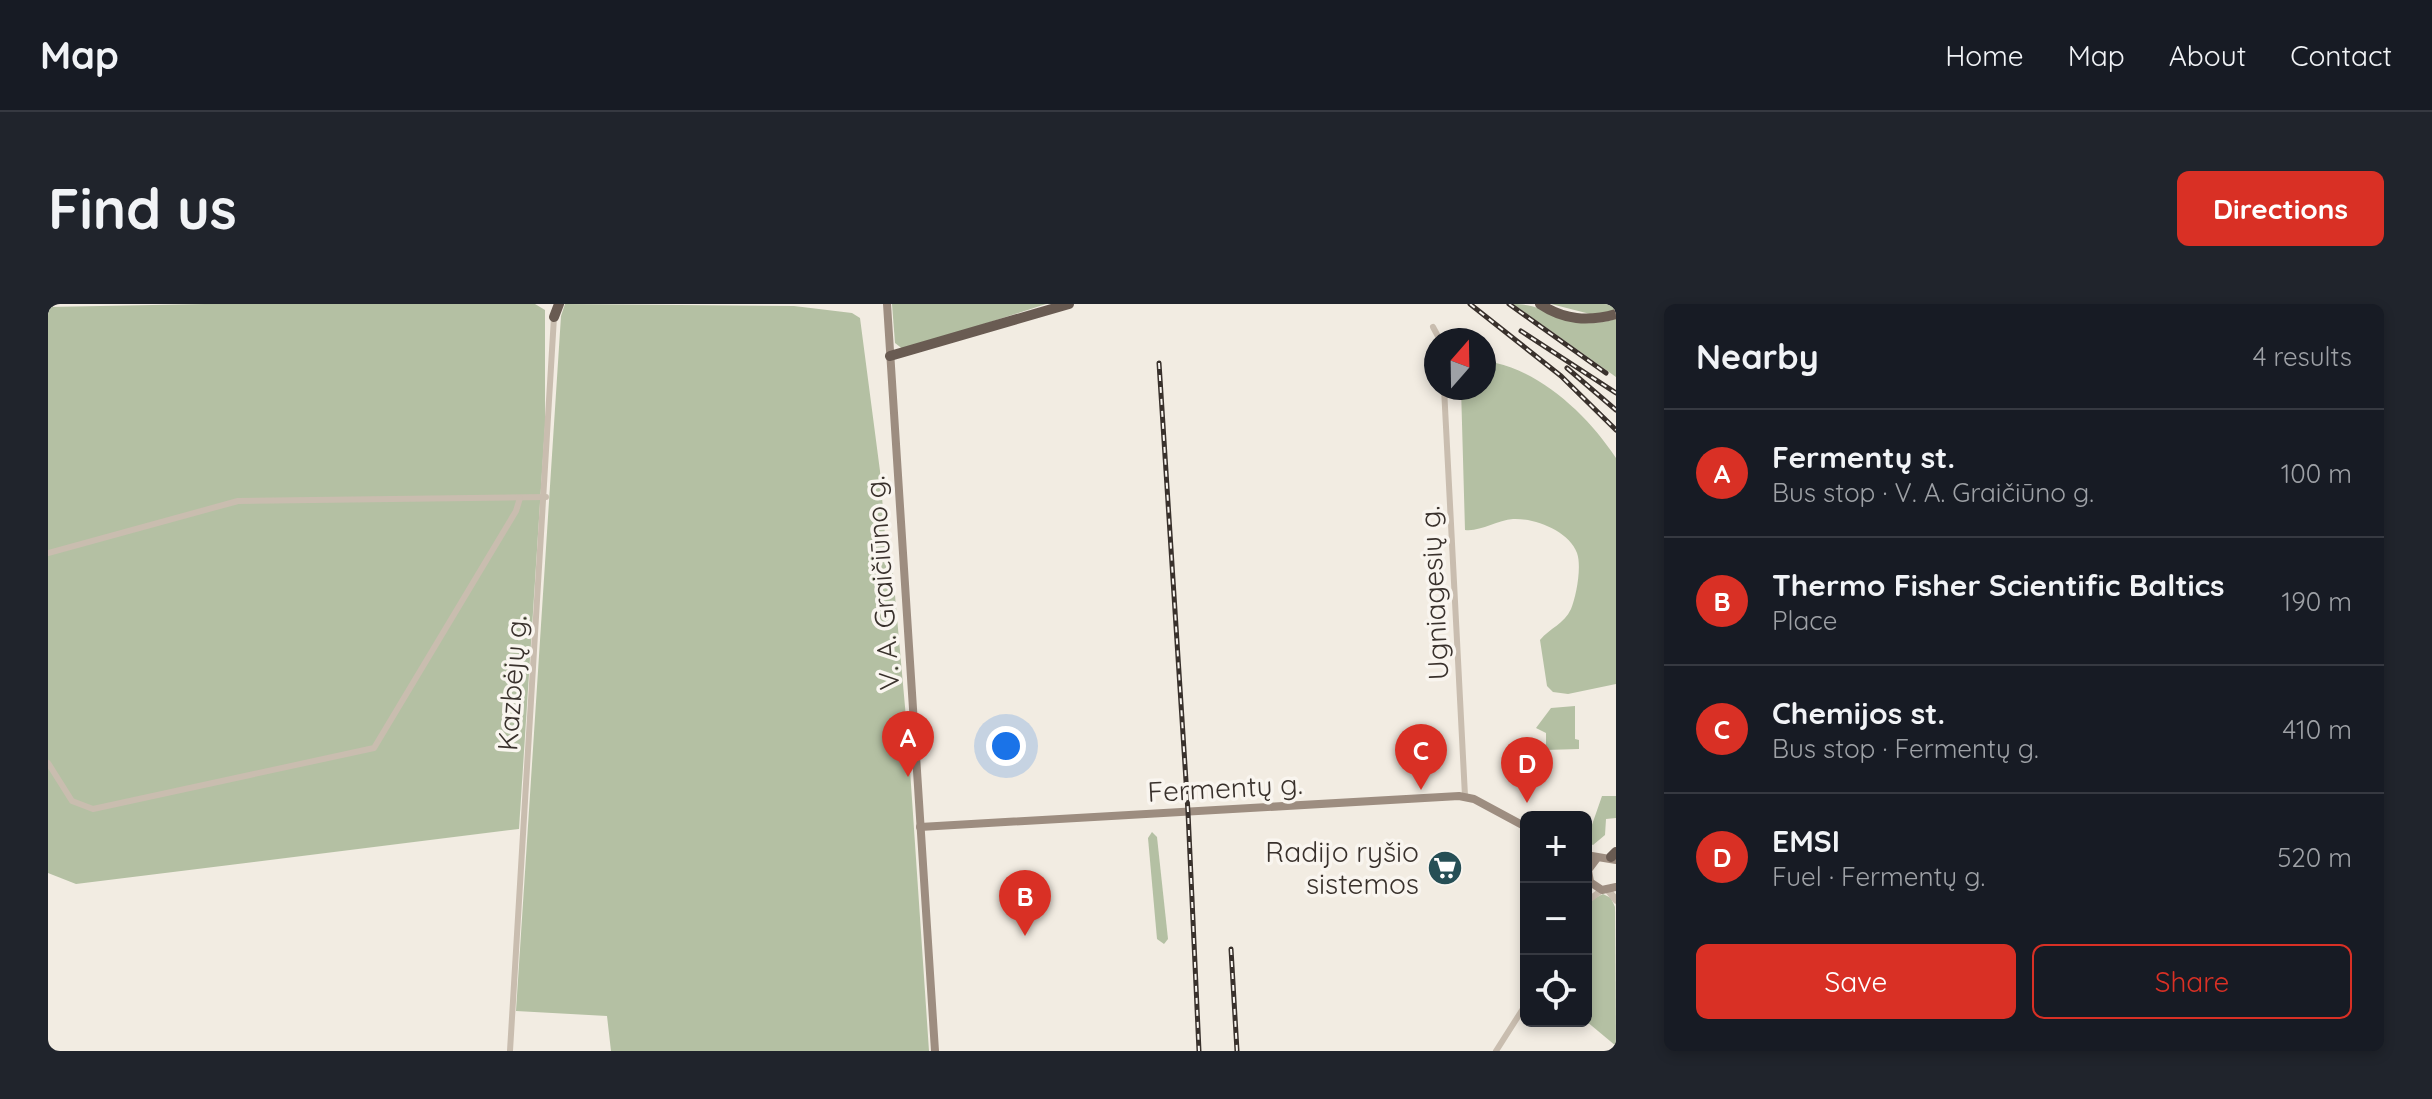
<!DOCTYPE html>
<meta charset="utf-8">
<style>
:root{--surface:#171b24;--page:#20242c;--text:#f1f3f6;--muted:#9ea1a6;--line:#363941;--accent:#d93025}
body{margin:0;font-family:Quicksand,sans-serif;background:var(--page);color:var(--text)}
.controls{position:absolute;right:24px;bottom:24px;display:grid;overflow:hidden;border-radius:12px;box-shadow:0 4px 12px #0003}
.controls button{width:72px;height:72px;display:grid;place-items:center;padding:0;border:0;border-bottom:2px solid var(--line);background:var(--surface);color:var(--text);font:40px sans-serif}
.compass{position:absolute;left:1376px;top:24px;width:72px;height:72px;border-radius:50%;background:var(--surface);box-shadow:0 4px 12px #0003;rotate:20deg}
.you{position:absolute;left:958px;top:442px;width:28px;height:28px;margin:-20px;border:6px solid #fff;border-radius:50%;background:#1a73e8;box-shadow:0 0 0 12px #1a73e833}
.badge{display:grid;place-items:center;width:52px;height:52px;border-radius:50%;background:var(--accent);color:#fff;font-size:26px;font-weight:700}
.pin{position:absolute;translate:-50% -66px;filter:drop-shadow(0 2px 4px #0008)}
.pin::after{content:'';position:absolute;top:42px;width:28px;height:24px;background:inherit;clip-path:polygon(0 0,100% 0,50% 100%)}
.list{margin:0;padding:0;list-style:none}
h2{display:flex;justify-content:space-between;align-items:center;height:104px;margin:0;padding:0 32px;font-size:34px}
h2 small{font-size:26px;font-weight:400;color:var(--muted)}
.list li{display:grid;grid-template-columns:52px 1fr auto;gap:24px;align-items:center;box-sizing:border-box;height:128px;padding:0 32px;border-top:2px solid var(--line)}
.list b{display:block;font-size:30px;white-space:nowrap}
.list p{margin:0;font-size:26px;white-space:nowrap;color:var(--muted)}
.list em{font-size:26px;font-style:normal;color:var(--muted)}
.actions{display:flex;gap:16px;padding:24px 32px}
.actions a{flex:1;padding:18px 0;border:2px solid var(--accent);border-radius:12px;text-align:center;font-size:28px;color:var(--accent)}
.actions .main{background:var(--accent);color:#fff}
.icon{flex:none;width:44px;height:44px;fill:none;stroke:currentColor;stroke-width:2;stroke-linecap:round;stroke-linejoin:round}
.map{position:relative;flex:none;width:1568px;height:747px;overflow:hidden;border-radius:12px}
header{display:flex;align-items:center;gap:48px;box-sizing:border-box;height:112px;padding:0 40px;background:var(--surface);border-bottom:2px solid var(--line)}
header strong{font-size:38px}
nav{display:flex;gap:44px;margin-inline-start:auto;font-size:28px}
.intro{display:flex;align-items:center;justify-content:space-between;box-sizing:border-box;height:192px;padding:0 48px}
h1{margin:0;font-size:56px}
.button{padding:20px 36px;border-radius:12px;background:var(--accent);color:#fff;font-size:28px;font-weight:700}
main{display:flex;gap:48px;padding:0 48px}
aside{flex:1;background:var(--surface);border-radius:12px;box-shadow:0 4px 12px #0003}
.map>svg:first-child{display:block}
.green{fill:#b4c0a3}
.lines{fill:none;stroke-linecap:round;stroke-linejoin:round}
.minor{stroke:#c9bdaf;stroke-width:6}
.tertiary{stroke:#c9bdaf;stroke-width:7}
.secondary{stroke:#9d8d80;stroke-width:8}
.trunk{stroke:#695b52;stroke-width:10}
.rail-casing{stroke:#39312c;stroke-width:5}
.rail{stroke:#f9f5ef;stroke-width:2;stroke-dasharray:6;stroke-linecap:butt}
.labels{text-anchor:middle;stroke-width:7;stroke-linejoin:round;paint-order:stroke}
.street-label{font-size:28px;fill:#39312c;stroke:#f9f5ef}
.poi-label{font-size:28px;fill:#39312c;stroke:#f9f5ef;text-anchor:end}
</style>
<header>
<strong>Map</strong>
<nav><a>Home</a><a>Map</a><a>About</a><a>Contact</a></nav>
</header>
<div class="intro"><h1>Find us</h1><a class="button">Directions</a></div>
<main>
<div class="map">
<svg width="1568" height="747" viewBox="0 0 1568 747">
<rect width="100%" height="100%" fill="#f2ece2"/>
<!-- green -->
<g class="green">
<polygon points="157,0 487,0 497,6 497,122 471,525 28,580 0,569 0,3"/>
<polygon points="517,0 746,2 804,9 812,14 832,167 839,257 845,269 860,436 881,747 563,747 559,712 468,707 513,12"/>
<polygon points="844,0 998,0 856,46 847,39"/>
<path d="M1465 0C1507 0 1515 30 1568 15V73Z"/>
<polygon points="1503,0 1568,0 1568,6 1546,11"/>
<path d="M1448 59C1496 70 1541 113 1568 154V380L1520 390 1505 388 1499 382 1492 336C1502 324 1516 320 1523 305 1528 293 1534 263 1529 249 1521 227 1487 214 1465 215 1449 216 1432 228 1417 226L1413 84H1436V60Z"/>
<polygon points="1527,402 1527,435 1531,436 1531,445 1498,446 1498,429 1488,424 1503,404"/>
<polygon points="1554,492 1568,492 1568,514 1558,515 1557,531 1545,541 1538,538"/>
<polygon points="1104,528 1109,533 1120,635 1116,640 1109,635 1100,534"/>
<polygon points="1555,590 1563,594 1567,603 1568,742 1538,717 1538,609 1545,595"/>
</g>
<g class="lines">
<!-- minor -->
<g class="minor">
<polyline points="1385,23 1392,36"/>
<polyline points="1396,84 1417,492"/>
<polyline points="0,249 190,197 498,193"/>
<polyline points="0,459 24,497 45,505 326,444 468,207 472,194"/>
<polyline points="1538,598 1554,586"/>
<polyline points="462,747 506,13"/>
<polyline points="1448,747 1478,700"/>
</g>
<!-- tertiary -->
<polyline class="tertiary" points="1560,586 1568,596"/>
<!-- secondary -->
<g class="secondary">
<polyline points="839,0 887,747"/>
<polyline points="872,523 1411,492 1426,495 1478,523"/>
<polyline points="1538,551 1568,556"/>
<polyline points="1549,554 1540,566 1542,578 1554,586 1568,583"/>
</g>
<!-- trunk -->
<g class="trunk">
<path d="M1492 0C1516 16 1540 18 1568 10"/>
<polyline points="506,13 511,0"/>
<polyline points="842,52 1021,0"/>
<polyline points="1563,553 1568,548"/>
</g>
<!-- rail casing -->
<g class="rail-casing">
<g id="rail">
<polyline points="1422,0 1513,72 1568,126"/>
<polyline points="1461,0 1558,69"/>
<polyline points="1473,27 1568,89"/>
<polyline points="1111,59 1140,508 1151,747"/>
<polyline points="1519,64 1568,106"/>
<polyline points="1183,645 1189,747"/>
</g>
</g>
<!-- rail -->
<use href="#rail" class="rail"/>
</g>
<!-- icons -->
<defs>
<g id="supermarket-disc" transform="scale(1.8)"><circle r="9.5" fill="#264f56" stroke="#f9f5ef"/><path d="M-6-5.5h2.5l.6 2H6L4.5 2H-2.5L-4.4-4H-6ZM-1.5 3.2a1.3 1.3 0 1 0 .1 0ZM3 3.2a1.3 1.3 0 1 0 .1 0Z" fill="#fff"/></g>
</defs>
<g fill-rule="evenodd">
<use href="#supermarket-disc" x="1397" y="564"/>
</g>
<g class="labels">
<!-- street labels -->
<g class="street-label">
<text transform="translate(834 279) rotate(-94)" y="10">V. A. Graičiūno g.</text>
<text transform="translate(1386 289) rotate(-93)" y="10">Ugniagesių g.</text>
<text transform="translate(464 379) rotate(-86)" y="10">Kazbėjų g.</text>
<text transform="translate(1177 484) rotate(-3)" y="10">Fermentų g.</text>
</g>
<!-- poi labels -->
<g class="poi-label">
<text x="1371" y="558">Radijo ryšio<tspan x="1371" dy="32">sistemos</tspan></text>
</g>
</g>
</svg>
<div class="controls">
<button>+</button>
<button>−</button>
<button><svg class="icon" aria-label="locate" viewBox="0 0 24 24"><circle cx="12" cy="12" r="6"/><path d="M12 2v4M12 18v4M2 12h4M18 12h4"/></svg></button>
</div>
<svg class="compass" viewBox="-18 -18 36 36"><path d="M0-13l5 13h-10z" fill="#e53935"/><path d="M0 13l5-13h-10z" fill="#9ea1a6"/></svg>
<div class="you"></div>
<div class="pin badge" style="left:860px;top:473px">A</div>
<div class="pin badge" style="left:977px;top:632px">B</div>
<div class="pin badge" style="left:1373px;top:486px">C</div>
<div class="pin badge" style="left:1479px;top:499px">D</div>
</div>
<aside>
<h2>Nearby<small>4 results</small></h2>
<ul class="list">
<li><span class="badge">A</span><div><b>Fermentų st.</b><p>Bus stop · V. A. Graičiūno g.</p></div><em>100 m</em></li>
<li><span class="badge">B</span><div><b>Thermo Fisher Scientific Baltics</b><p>Place</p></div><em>190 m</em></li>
<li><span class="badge">C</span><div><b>Chemijos st.</b><p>Bus stop · Fermentų g.</p></div><em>410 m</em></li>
<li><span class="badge">D</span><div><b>EMSI</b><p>Fuel · Fermentų g.</p></div><em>520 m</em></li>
</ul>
<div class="actions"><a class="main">Save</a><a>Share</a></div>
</aside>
</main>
